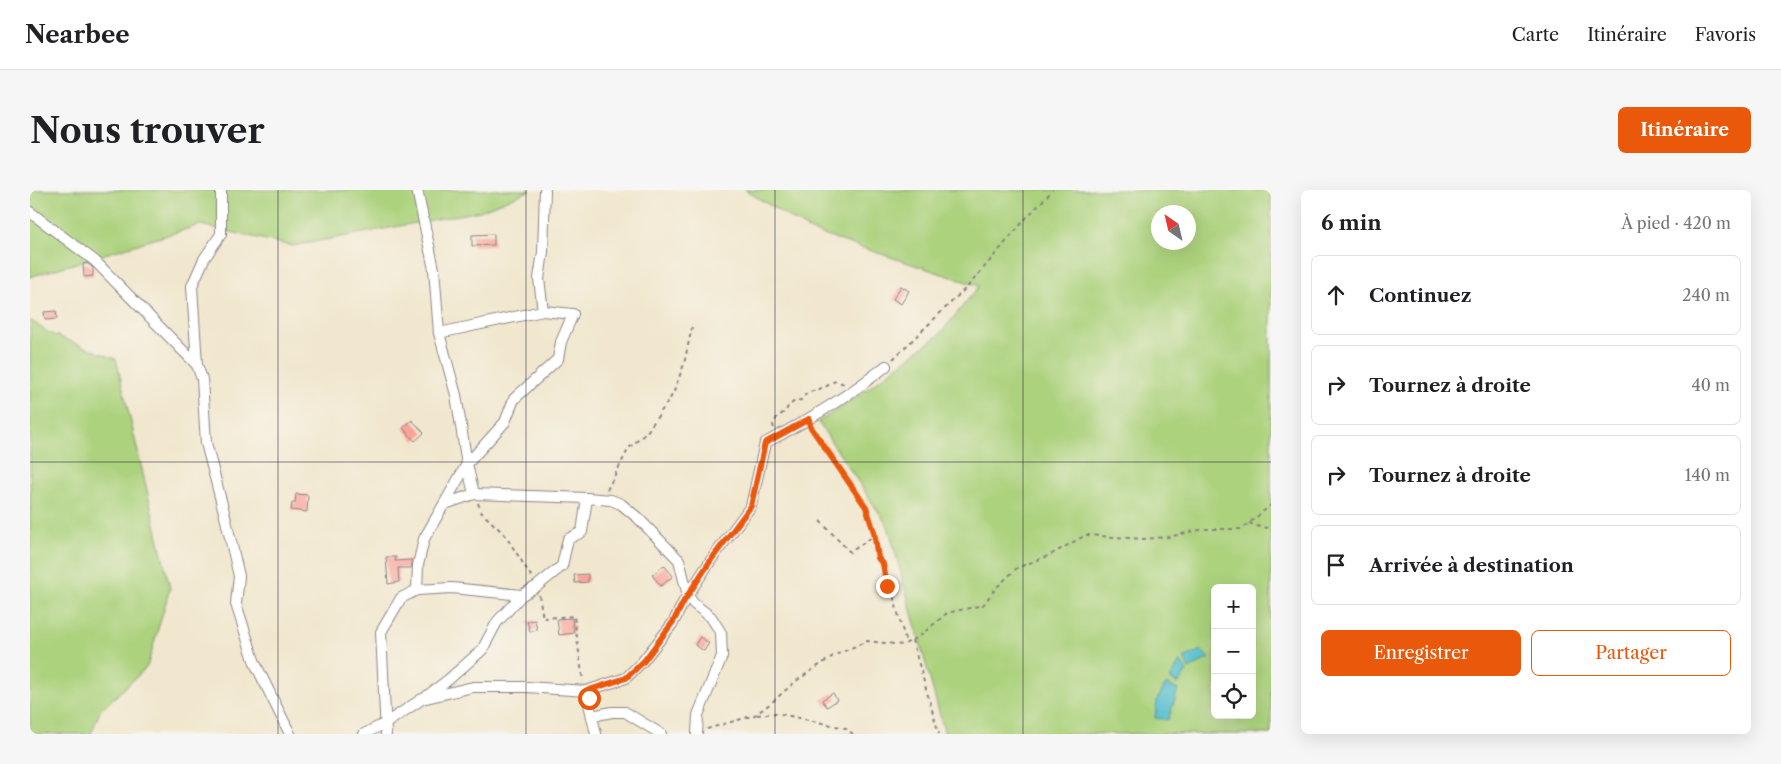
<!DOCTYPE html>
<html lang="fr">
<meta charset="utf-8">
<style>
:root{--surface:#fff;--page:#f6f6f6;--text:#202124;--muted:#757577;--line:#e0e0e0;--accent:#ea580c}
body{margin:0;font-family:"Libre Caslon Text",serif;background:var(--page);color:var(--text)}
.controls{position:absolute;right:15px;bottom:15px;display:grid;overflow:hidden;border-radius:8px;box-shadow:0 5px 20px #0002}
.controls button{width:45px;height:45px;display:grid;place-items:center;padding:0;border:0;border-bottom:1px solid var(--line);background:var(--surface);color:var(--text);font:25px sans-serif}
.compass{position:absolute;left:1121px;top:15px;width:45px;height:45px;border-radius:50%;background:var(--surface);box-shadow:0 5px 20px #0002;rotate:326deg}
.stop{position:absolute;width:15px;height:15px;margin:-11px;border:4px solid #ea580c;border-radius:50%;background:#fff}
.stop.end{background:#ea580c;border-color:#fff;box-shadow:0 1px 5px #0008}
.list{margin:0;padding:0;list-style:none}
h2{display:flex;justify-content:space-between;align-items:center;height:65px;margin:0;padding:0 20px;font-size:21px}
h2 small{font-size:16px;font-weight:400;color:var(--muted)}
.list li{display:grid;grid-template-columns:32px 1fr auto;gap:15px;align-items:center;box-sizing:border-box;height:80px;margin:0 10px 10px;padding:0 10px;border:1px solid var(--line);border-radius:8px}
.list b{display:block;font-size:19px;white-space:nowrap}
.list em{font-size:16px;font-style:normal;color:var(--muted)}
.actions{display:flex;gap:10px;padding:15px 20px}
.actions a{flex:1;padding:11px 0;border:1px solid var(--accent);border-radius:8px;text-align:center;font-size:18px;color:var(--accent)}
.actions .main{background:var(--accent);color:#fff}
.icon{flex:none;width:28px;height:28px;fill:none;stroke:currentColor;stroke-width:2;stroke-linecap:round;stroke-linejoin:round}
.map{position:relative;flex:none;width:1241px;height:544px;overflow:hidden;border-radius:8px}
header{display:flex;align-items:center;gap:30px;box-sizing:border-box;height:70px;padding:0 25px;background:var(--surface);border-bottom:1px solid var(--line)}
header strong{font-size:24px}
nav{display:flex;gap:28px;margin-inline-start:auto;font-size:18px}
.intro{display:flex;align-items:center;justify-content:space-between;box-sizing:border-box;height:120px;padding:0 30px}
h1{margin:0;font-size:35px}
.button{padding:12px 22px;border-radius:8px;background:var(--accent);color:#fff;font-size:18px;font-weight:700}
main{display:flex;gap:30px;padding:0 30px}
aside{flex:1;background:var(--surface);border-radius:8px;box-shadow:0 5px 20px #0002}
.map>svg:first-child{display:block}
.green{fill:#acd27d;stroke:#677a5c;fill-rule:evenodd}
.water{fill:#53bfcd;stroke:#3a7084}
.building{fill:#f9a39b}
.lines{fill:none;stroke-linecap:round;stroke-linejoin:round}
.minor-casing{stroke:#8a8484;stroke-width:12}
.path{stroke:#8a8484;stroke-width:2;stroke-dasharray:4 4;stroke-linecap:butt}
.minor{stroke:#fff;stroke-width:10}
.route{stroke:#ea580c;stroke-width:6}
.grid{fill:none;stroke:#22223b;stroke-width:1;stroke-opacity:0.55}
</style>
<header>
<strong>Nearbee</strong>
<nav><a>Carte</a><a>Itinéraire</a><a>Favoris</a></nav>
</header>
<div class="intro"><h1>Nous trouver</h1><a class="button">Itinéraire</a></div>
<main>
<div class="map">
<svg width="1241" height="544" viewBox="0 0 1241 544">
<rect width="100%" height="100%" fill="#f7f3e8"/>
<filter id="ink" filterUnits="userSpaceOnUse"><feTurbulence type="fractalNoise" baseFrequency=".02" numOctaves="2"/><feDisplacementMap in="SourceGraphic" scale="10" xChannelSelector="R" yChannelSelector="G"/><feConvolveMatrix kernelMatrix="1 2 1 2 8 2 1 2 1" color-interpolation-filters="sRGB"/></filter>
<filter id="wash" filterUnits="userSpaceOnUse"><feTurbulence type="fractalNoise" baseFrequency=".0096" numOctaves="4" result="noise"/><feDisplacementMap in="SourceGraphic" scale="20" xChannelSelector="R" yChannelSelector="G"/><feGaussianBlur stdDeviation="1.12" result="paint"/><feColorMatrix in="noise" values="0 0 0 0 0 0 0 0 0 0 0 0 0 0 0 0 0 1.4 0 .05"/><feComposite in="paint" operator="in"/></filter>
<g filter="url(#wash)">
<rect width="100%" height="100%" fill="#f1e7ce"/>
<!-- green -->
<g class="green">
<polygon points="0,0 501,0 450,21 263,56 170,35 0,87"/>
<path d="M715 0H1241V544H915L858 336 788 232 828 206 910 144 949 96 781 41ZM1128 22H1158V52H1128ZM1185 398H1222V525H1185Z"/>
<polygon points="0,130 19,143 86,169 140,398 117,477 70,521 61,544 0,544"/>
</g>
<!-- water -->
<g class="water">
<polygon points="1171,460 1179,468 1159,479 1154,468"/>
<polygon points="1150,471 1157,481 1148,494 1140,489"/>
<polygon points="1136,494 1148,500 1138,530 1125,528 1127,510"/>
</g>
<g id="blocks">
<!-- building -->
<g class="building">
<polygon points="464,44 464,55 442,56 442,45"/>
<polygon points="57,73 63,78 63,86 54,87 53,74"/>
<polygon points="871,96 879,101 871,114 863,109"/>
<polygon points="26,121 27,129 15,130 14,122"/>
<polygon points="382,230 394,243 385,251 373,238"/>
<polygon points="266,304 278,305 277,322 261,320 262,313 265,313"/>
<polygon points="356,367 366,367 365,371 382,370 381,378 368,378 369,392 358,394"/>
<polygon points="634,375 643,386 631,396 622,385"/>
<polygon points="558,384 558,392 545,393 544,385"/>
<polygon points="542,428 544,443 529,445 527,429"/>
<polygon points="505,430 507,440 500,442 497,431"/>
<polygon points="670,447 679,453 674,461 665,455"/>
<polygon points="803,503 807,510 797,517 792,510"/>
</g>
</g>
</g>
<g filter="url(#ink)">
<use href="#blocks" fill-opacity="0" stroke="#8a8484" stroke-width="1"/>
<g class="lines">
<!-- minor casing -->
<g class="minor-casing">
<g id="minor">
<polyline points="387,0 404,79 409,143 426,205 437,274 444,304"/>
<polyline points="0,22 65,71 167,175 172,189 176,253 195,326 209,386 206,414 225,473 260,544"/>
<polyline points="513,121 509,89 513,62 515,0"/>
<polyline points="167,175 162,96 174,69 191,44 191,0"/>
<polyline points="415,314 444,304 557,308 581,310 591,314 608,328 649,370 658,406 664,414 681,427 691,443 692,466 668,525 667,544"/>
<polyline points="387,400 422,398 492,405"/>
<polyline points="556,501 566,544"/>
<polyline points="397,506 418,490 452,460 467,432 492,405 507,396 532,376 538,349 552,342 557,308"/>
<polyline points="562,526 582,522 595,522 631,544"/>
<path d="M334 544 356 533 392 509 443 497H497L556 501 596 488 613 471 643 433 654 411 681 370 721 316 735 253C777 231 819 206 856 176"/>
<polyline points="356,544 351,442 371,408 387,400 388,375 394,349 437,274 475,232 484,209 528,169 531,152 543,124 513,121 409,143"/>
</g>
</g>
<!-- path -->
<g class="path">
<polyline points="863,169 940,94 998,26 1023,0"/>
<polyline points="744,238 743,235 747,227 756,221 758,216 765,211 771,210 777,203 795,197 805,191 815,194"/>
<polyline points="782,238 836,317 844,342 848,367 853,374 859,400 862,401 876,453"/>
<polyline points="577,300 599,258 617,242 643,204 654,174 662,137"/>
<polyline points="448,313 451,322 475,345 503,389"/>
<polyline points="790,331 820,362 844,346"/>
<polyline points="1219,333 1230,337 1241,338"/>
<polyline points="509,405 513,428 544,426 553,491"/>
<polyline points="882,450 909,544"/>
<polyline points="727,525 746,523 815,538 823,544"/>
<polyline points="677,539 725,525 741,513 766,491 803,466 837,451 873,455 891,445 917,423 953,415 966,398 987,378 1020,365 1056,345 1113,349 1138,347 1174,339 1212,339 1241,315"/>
</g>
<!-- minor -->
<use href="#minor" class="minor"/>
</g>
</g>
<g class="lines" filter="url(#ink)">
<!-- route -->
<polyline class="route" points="559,508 556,501 596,488 614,471 643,432 654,411 681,370 721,316 735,253 779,229 780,236 836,317 844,342 848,368 853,374 857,396"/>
</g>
<!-- grid -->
<path class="grid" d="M248 0V544M496 0V544M745 0V544M993 0V544M0 272H1241"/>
</svg>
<div class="controls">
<button>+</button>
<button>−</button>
<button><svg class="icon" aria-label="locate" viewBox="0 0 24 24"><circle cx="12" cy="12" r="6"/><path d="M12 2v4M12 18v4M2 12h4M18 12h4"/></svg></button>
</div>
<svg class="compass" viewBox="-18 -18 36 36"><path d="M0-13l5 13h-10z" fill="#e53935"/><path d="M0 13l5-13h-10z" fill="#757577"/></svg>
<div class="stop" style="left:559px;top:508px"></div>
<div class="stop end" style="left:857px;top:396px"></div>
</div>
<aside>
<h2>6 min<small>À pied · 420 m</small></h2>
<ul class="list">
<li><svg class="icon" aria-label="ahead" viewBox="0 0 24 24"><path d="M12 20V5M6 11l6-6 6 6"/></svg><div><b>Continuez</b></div><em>240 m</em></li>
<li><svg class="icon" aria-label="right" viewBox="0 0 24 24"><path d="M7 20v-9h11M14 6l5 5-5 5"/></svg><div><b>Tournez à droite</b></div><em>40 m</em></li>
<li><svg class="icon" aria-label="right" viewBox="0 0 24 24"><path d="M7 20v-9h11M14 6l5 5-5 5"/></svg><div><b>Tournez à droite</b></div><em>140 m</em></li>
<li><svg class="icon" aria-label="arrive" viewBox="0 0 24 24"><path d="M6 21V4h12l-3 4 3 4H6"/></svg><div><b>Arrivée à destination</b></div></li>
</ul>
<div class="actions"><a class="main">Enregistrer</a><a>Partager</a></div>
</aside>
</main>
